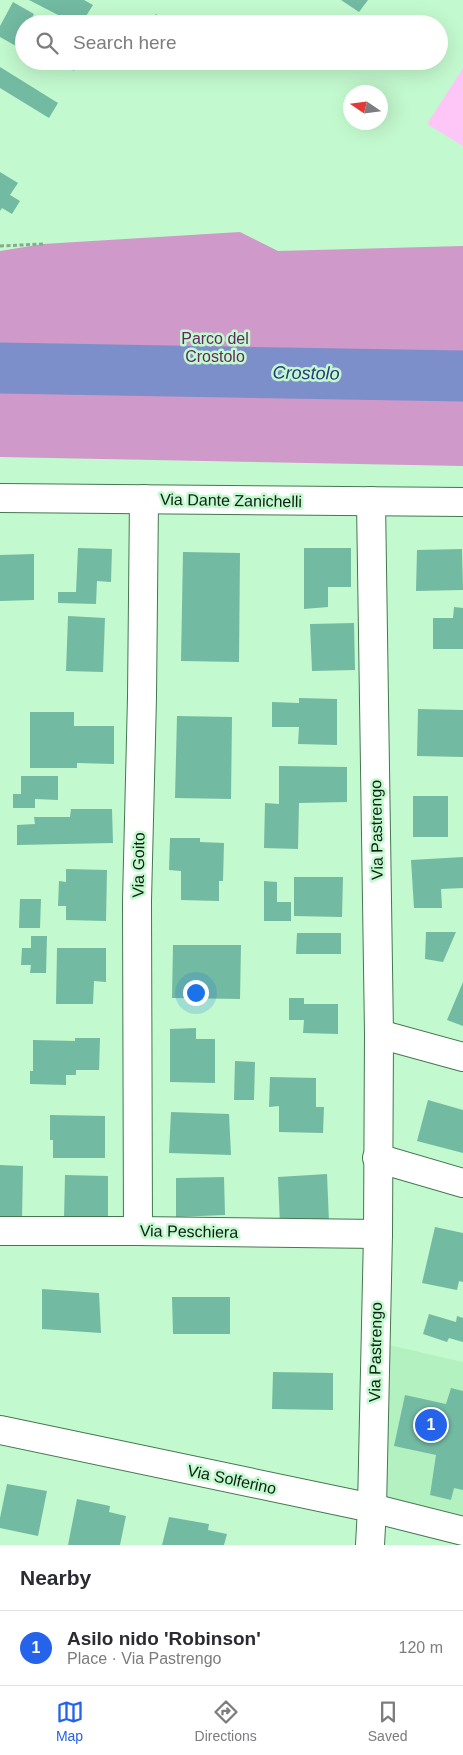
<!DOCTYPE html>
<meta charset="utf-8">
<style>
:root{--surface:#fff;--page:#f2f2f3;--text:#2b2b33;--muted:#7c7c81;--line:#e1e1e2;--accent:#2563eb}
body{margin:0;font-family:Helvetica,sans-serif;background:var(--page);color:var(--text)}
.compass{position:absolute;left:343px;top:85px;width:45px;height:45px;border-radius:50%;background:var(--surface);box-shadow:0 5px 20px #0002;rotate:283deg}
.you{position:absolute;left:195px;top:992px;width:18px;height:18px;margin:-12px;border:4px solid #fff;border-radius:50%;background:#1a73e8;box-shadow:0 0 0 8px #1a73e833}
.badge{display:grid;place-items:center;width:32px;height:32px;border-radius:50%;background:var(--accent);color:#fff;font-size:16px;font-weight:700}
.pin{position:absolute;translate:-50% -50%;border:2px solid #fff;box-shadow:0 1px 5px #0006}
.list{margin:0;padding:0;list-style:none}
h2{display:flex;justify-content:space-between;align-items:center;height:65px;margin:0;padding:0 20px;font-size:21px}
h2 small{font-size:16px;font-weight:400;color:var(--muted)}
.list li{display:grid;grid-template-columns:32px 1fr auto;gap:15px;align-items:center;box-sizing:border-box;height:75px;padding:0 20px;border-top:1px solid var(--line)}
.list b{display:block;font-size:19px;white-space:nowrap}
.list p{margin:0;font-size:16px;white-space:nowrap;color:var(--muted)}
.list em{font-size:16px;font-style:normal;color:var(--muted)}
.icon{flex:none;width:28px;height:28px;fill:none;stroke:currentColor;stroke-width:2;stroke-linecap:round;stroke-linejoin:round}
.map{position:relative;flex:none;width:463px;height:1545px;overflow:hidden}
.search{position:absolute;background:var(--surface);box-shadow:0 5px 20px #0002;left:15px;right:15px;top:15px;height:55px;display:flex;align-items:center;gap:12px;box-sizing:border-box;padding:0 18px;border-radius:28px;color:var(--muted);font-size:19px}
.sheet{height:140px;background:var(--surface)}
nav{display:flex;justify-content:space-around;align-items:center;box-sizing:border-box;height:70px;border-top:1px solid var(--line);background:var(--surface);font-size:14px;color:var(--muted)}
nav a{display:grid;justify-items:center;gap:2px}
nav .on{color:var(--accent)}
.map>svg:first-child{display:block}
.built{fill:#b4f1c1}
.green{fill:#fdc6f6}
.forest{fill:#cf99c9}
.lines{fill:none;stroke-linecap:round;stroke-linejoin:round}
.river{stroke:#7d8fca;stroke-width:51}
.building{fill:#73baa2}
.minor-casing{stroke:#457751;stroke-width:30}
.tertiary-casing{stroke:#457751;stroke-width:30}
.path{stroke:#82ac8b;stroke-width:3;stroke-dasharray:4 2.5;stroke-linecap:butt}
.minor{stroke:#fff;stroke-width:28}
.tertiary{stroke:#fff;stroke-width:28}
.labels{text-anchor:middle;stroke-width:5;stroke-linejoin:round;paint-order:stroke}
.park-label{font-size:16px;fill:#662661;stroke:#c3f9ce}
.street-label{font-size:16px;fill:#0b2011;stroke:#c3f9ce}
.water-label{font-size:18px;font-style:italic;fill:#29387f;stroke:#c3f9ce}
</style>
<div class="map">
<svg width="463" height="1545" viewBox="0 0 463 1545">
<rect width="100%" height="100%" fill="#c3f9ce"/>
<!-- built -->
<polygon class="built" points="384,1344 463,1362 463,1519 380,1499"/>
<!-- green -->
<polygon class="green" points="463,68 463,146 427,124"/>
<!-- forest -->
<polygon class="forest" points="240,232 278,251 463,246 463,466 0,457 0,251 43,244"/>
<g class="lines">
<!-- river -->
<polyline class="river" points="0,368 463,376"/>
</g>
<!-- building -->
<g class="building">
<polygon points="29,0 84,0 93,5 86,16 100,24 53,24 58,15"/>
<polygon points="341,0 368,0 359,12"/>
<polygon points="13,2 34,14 29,24 24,24 24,32 16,46 0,37 0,26"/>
<polygon points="156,14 173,24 150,24"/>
<polygon points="58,61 79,61 74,71"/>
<polygon points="0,67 58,103 49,118 0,88"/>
<polygon points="0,172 18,183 10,195 20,201 12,214 2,208 0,211"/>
<polygon points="78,548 112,549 111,582 97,581 96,604 58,603 58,592 76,592"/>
<polygon points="304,548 351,548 351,587 328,587 328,607 304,609"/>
<polygon points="462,549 463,590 416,591 417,550"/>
<polygon points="183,552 240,553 239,662 181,661"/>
<polygon points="34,554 34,600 0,601 0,555"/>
<polygon points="454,607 463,608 463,649 433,649 433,618 453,618"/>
<polygon points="68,616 105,618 103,672 66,671"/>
<polygon points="354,623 355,670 312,671 310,624"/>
<polygon points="299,698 337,699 337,745 298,744 299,727 272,727 272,702 299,703"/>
<polygon points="418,709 463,710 463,757 417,756"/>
<polygon points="30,712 74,712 74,726 114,726 114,764 77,763 77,768 30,768"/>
<polygon points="177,716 232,717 231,799 175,798"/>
<polygon points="279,766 347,767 347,802 299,803 298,849 264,848 265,803 279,804"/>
<polygon points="21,776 58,776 58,800 35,799 35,808 13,808 13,794 21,794"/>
<rect x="413" y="796" width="35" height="41"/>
<polygon points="71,809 112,809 113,843 17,845 17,825 35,824 34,817 70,817"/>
<polygon points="170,838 200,838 200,842 224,843 223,881 219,881 219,901 181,900 181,871 169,870"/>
<polygon points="463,857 463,888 441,889 442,908 414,908 411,860"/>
<polygon points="66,869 107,870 106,921 66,920 66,906 58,906 59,881 66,882"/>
<polygon points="294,877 343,877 342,917 294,916"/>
<polygon points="264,881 277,882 277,902 291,902 291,921 264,921"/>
<polygon points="20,899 41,899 40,928 19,928"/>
<polygon points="426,932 456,932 443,962 425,959"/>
<polygon points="297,933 341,933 341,954 296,954"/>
<polygon points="31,936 47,936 46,973 30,973 31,965 21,965 22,948 31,948"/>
<polygon points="173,945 241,945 240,999 172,998"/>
<polygon points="57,948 106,948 106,982 94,981 93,1004 56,1004"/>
<polygon points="463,982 463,1026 447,1020"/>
<polygon points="289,998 304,998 304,1004 338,1004 338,1034 303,1033 304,1020 289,1020"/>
<polygon points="196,1028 196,1039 215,1039 215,1083 170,1082 170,1029"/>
<polygon points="75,1038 100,1038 99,1070 76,1070 76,1075 66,1075 66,1085 30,1084 30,1071 33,1071 33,1040 75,1041"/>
<polygon points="235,1061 255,1062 254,1100 234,1100"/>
<polygon points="270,1077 316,1078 316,1107 324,1107 323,1133 279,1132 279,1106 269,1107"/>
<polygon points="428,1100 463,1110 463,1153 417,1141"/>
<polygon points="171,1112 229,1114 231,1155 169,1153"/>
<polygon points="50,1115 105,1116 105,1158 53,1158 53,1140 50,1140"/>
<polygon points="0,1165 23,1166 22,1219 0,1218"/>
<polygon points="327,1174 329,1222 280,1225 278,1177"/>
<polygon points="65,1175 108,1176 108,1218 64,1218"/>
<polygon points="224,1177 225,1215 176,1217 176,1178"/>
<polygon points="435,1227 463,1233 463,1282 459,1281 457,1290 422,1283"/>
<polygon points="42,1289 99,1293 101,1333 42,1329"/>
<polygon points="172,1297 230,1297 230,1334 173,1334"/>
<polygon points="429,1314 456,1322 457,1316 463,1318 463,1342 449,1338 447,1342 423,1334"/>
<polygon points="273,1372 333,1373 333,1410 272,1409"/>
<polygon points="451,1388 463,1391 463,1490 454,1488 451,1500 430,1495 436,1455 394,1446 405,1395 446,1404"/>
<polygon points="7,1484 47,1491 38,1536 0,1528 0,1518"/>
<polygon points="77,1499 110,1506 109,1512 126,1516 120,1545 68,1545"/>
<polygon points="169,1517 209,1524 208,1530 227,1534 224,1545 162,1545"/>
</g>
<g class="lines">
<!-- minor casing -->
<g class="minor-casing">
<g id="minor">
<polyline points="379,1034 463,1057"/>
<polyline points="377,1158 463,1183"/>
<polyline points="0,1231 138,1231 378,1234"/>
<polyline points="138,1231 137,901 142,697 144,499"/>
<polyline points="0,1430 372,1508 463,1531"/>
<polyline points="370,1545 372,1508 378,1234 379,1034 371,501"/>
</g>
</g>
<!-- tertiary casing -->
<g class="tertiary-casing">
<polyline id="tertiary" points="0,498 463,502"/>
</g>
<!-- path -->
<polyline class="path" points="0,246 43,244"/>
<!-- minor -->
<use href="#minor" class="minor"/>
<!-- tertiary -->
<use href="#tertiary" class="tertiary"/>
</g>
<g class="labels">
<!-- park labels -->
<g class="park-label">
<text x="215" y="344">Parco del<tspan x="215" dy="18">Crostolo</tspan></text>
</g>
<!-- street labels -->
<g class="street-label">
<text transform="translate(231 500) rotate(1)" y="6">Via Dante Zanichelli</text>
<text transform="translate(376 830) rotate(-91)" y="6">Via Pastrengo</text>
<text transform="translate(138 865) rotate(-89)" y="6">Via Goito</text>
<text transform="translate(189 1231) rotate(1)" y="6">Via Peschiera</text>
<text transform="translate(375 1352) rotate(-89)" y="6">Via Pastrengo</text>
<text transform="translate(232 1479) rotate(12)" y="6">Via Solferino</text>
</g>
<!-- water labels -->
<g class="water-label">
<text transform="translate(306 373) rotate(1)" y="6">Crostolo</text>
</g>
</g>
</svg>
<svg class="compass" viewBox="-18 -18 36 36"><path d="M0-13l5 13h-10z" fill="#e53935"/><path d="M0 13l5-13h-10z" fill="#7c7c81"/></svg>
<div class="you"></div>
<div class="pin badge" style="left:431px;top:1425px">1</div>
<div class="search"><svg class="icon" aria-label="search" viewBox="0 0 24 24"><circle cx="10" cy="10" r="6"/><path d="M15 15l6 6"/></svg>Search here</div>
</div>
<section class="sheet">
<h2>Nearby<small></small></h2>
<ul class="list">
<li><span class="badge">1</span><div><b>Asilo nido 'Robinson'</b><p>Place · Via Pastrengo</p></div><em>120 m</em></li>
</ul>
</section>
<nav>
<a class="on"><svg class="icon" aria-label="map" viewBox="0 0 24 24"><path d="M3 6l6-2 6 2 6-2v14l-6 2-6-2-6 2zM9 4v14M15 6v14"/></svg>Map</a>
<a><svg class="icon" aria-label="directions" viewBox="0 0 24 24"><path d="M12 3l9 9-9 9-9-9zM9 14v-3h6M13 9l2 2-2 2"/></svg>Directions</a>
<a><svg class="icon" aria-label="saved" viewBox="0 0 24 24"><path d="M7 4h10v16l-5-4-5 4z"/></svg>Saved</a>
</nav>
